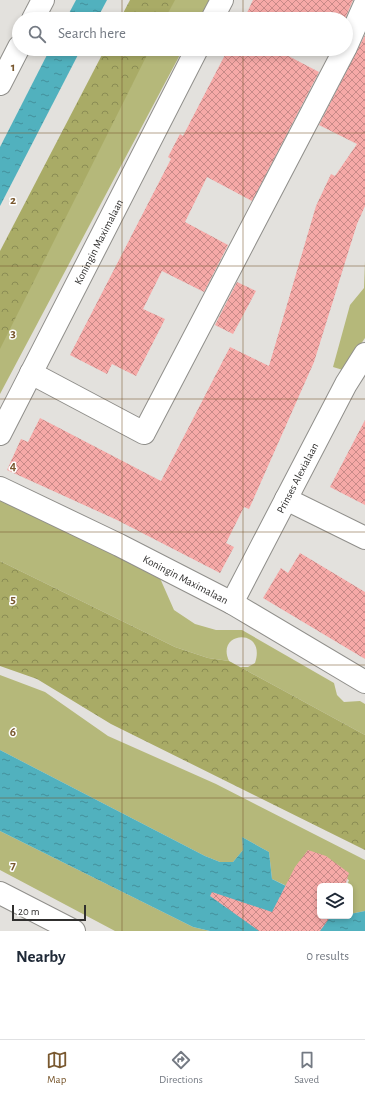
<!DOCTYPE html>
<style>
:root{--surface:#fff;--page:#f6f6f7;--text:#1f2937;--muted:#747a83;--line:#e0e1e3;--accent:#79582f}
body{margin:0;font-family:"Alegreya Sans",sans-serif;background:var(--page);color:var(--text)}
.controls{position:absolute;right:12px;bottom:12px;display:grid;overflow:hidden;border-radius:6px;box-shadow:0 2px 6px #0003}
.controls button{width:36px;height:36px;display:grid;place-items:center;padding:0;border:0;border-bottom:1px solid var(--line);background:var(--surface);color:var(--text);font:20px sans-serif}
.scale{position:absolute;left:12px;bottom:10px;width:74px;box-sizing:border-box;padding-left:4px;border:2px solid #302f2e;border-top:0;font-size:11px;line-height:14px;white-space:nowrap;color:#302f2e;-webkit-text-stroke:3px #fff;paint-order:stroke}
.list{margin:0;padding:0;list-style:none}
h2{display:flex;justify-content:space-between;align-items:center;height:52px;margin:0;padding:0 16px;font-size:17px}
h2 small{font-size:13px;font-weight:400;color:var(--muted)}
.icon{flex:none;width:22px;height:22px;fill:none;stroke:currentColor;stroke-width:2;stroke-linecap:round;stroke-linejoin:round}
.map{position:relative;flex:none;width:365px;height:931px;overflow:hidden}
.search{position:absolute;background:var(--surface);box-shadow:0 2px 6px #0003;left:12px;right:12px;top:12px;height:44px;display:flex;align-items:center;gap:10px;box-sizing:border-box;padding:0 14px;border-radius:22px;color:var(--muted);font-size:15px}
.sheet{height:108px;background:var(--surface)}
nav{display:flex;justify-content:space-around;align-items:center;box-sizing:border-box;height:56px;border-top:1px solid var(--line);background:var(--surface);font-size:11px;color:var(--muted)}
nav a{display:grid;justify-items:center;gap:2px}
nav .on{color:var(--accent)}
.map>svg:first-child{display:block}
.grass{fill:#b5b87a}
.forest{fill:url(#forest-crowns)}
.water{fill:url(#water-ripples)}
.building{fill:url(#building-cross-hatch)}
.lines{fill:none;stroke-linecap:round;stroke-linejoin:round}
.minor-casing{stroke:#908f8b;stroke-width:24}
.minor{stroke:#fff;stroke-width:22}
.grid{fill:none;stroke:#79582f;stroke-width:1;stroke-opacity:0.55}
.labels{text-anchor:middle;stroke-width:3;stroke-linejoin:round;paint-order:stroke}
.street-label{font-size:11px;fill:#302f2e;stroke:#fff}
.grid-label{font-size:13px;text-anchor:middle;font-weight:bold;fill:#79582f;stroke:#fff;stroke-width:3;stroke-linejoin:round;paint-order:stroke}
</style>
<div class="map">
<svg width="365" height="931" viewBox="0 0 365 931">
<defs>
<pattern id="forest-crowns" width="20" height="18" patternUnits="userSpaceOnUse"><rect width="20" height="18" fill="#a9ab66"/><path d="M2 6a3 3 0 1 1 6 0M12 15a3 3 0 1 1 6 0" fill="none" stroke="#8a8c54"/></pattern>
<pattern id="water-ripples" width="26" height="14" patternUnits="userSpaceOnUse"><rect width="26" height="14" fill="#51b1be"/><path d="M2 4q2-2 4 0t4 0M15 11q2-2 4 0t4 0" fill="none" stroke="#44909b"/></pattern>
<pattern id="building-cross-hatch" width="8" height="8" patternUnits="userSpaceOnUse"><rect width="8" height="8" fill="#f6a9a7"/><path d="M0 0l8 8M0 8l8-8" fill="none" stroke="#c88a88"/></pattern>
</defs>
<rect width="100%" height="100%" fill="#e3e1dd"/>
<!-- grass -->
<g class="grass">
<polygon points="174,0 209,0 199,19 165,19"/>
<polygon points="149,49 183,49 0,394 0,347"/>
<polygon points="365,261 365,338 343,370 333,367 350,305 364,288"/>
<path d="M0 500 159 576 174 610 195 624 216 630H242L334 683 337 695 344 702 360 701 365 704V735L240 667H248L255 663C267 627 215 631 229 661L208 658 175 647 0 561Z"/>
<polygon points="0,675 45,692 108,736 216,784 365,860 365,911 350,914 350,886 347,886 349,880 309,859 293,889 272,879 269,852 242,837 243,850 233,862 220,862 205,856 0,750"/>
<polygon points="0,831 193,927 210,931 115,931 0,870"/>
</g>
<!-- forest -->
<g class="forest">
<polygon points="130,0 175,0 165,19 120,19"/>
<polygon points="105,49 150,49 0,349 0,251"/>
<polygon points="0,561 175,647 208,658 229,661 365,735 365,850 111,724 37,679 0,666"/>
</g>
<!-- water -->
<g class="water">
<polygon points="76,0 107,0 97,19 66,19"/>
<polygon points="50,49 81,49 0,206 0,147"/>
<polygon points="0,750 205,856 220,862 233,862 243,850 242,837 269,852 272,879 320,903 320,916 347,917 350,914 365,911 365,931 210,931 193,927 0,831"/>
</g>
<!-- building -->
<g class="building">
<polygon points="253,0 353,0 345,19 244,19"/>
<polygon points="365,35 365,206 357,224 314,362 249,509 244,507 226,543 234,547 220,573 117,520 7,470 21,439 28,442 40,418 161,481 230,347 269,366 316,206 331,174 335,176 357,144 319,125"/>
<polygon points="228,49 275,49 319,72 252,201 207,177 185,222 228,245 204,292 162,271 143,309 165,319 136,376 112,364 107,374 70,355 171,159 168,157 180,134 183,136"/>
<polygon points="237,282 256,291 233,334 215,325"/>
<polygon points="365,420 365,505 330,487"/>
<polygon points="300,553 365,592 365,659 263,598 281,568 288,573"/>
<polygon points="308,850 326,856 349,873 345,886 320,886 320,916 331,916 320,931 259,931 210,896 212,892 272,912 295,867"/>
</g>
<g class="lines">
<!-- minor casing -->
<g class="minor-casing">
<g id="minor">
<polyline points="33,19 43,0"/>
<polyline points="212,19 222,0"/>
<polyline points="346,47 365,4"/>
<polyline points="0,84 19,47"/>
<polyline points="31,373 144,433 345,49"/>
<path id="s1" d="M0 434 197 49"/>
<path id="s2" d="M0 488 119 545 232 603 365 682"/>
<polyline points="286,499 365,538"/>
<path id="s3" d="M232 603 346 384 365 354"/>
<polyline points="0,893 74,931"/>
</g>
</g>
<!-- minor -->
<use href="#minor" class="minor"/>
</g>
<!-- grid -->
<path class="grid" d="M122 0V19M243 0V19M122 49V931M243 49V931M0 133H365M0 266H365M0 399H365M0 532H365M0 665H365M0 798H365"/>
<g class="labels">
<!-- street labels -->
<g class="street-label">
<text dy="4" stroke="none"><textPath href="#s1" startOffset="216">Koningin Maximalaan</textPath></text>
<text dy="4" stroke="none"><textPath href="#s3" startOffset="141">Prinses Alexialaan</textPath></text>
<text dy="4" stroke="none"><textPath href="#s2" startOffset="207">Koningin Maximalaan</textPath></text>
</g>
</g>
<g class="grid-label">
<text x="13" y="71">1</text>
<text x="13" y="204">2</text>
<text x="13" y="337">3</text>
<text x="13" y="470">4</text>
<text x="13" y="603">5</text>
<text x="13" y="736">6</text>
<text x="13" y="869">7</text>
</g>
</svg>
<div class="controls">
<button><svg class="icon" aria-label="layers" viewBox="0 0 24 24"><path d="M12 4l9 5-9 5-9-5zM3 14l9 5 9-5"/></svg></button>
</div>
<div class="scale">20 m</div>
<div class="search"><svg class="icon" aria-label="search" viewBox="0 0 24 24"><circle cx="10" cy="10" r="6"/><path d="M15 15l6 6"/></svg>Search here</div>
</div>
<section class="sheet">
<h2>Nearby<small>0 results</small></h2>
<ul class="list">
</ul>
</section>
<nav>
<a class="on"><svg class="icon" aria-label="map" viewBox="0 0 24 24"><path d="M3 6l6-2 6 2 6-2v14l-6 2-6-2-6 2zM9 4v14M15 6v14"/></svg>Map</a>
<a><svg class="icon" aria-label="directions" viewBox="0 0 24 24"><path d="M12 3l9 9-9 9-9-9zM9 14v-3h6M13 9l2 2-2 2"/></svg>Directions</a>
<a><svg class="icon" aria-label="saved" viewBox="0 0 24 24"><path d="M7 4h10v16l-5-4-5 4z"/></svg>Saved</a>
</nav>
